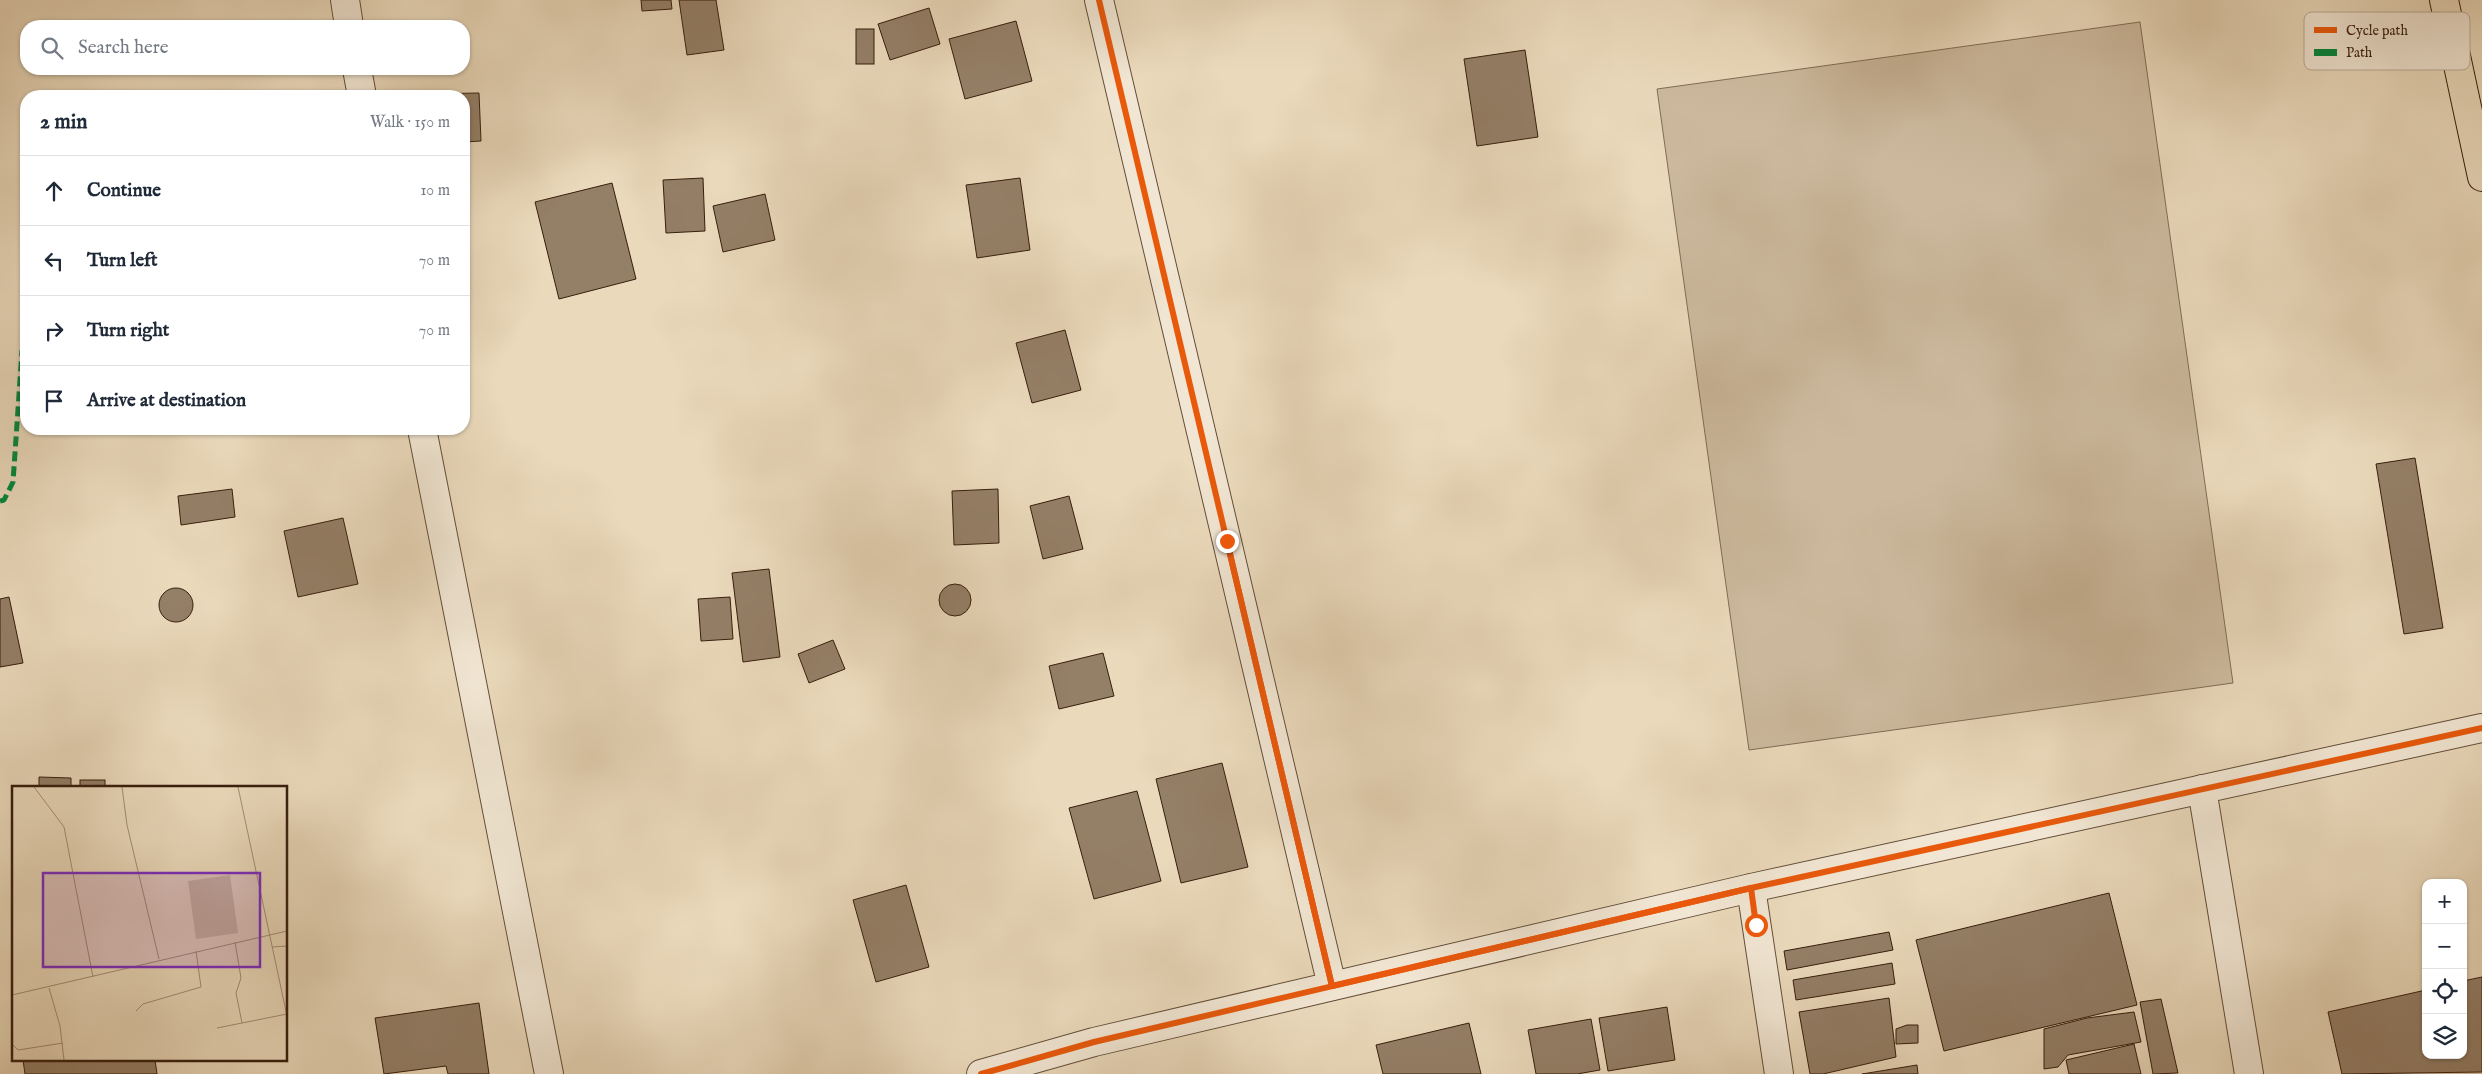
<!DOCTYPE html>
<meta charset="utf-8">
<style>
:root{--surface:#fff;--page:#f6f6f7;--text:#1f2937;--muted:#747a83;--line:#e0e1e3}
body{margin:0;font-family:"IM FELL English",serif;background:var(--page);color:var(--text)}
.controls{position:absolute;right:15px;bottom:15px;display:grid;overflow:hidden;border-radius:10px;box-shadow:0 1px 4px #0004}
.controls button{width:45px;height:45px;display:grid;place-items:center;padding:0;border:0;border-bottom:1px solid var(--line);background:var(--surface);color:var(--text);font:25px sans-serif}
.stop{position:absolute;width:15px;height:15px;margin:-11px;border:4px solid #ea580c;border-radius:50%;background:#fff}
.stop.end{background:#ea580c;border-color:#fff;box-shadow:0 1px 5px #0008}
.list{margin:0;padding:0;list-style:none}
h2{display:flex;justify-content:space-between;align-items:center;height:65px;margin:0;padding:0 20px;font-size:21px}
h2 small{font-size:16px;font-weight:400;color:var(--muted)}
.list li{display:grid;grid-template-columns:32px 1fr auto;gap:15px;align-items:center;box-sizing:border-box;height:70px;padding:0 20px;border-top:1px solid var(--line)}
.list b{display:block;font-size:19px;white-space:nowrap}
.list em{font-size:16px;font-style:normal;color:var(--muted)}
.icon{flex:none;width:28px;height:28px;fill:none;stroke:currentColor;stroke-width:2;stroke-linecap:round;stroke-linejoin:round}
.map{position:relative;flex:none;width:2482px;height:1074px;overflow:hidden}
.search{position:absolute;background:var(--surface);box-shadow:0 1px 4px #0004;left:20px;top:20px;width:450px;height:55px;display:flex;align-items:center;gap:12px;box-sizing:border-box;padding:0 18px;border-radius:20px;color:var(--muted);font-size:19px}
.panel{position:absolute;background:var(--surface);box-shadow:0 1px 4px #0004;left:20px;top:90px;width:450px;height:345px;border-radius:20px}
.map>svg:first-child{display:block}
.green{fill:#ccb99d;stroke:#826c55}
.building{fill:#947f67;stroke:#371e0d}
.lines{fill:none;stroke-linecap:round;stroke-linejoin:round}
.street-casing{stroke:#644d38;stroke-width:30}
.highway-casing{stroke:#371e0d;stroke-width:30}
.street{stroke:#f1e6d3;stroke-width:28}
.highway{stroke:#ead9bb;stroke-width:28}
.quiet{stroke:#00873e;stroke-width:5;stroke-dasharray:10 5;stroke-linecap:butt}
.cycleway-casing{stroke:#f1e6d3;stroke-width:9}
.cycleway{stroke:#e8590c;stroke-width:6}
.route{stroke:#ea580c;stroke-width:6}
.inset-road{fill:none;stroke:#a28e75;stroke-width:1}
.view{fill:#7b2cbf;fill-opacity:0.15;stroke:#7b2cbf;stroke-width:2.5}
.inset-edge{fill:none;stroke:#371e0d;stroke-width:2.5}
.key{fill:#f1e6d3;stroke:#b9aa98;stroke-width:1}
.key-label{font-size:14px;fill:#371e0d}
</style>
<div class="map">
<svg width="2482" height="1074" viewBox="0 0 2482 1074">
<rect width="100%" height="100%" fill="#ead9bb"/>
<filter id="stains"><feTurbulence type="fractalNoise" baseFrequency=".004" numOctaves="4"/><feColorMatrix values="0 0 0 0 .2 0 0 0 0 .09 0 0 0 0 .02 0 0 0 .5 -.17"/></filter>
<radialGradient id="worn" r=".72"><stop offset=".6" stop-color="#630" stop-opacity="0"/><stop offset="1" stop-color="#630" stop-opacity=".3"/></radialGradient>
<!-- green -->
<polygon class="green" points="2140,22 2233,683 1749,750 1657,89"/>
<!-- building -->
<g class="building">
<polygon points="641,0 671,0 672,9 642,11"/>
<polygon points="679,0 716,0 724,50 687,55"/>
<polygon points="929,8 940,44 890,60 878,24"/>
<polygon points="1016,21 1032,81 965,99 949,39"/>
<rect x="856" y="29" width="18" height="35"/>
<polygon points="1525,50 1538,137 1477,146 1464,59"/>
<polygon points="479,93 481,141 464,142 464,96 428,96 428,94"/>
<polygon points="703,178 705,231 666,233 663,180"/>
<polygon points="1020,178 1030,250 977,258 966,185"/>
<polygon points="612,183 636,279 559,299 535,202"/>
<polygon points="765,194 775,240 723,252 713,206"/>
<polygon points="1065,330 1081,390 1032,403 1016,343"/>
<polygon points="2415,458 2443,628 2404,634 2376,464"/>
<polygon points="232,489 235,517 181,525 178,496"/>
<polygon points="998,489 999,543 954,545 952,491"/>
<polygon points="1069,496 1083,549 1043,559 1030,506"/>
<polygon points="343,518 358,584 298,597 284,531"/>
<polygon points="769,569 780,657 743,662 732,573"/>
<circle cx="955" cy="600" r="16"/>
<circle cx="176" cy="605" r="17"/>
<polygon points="9,597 23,663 0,667 0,599"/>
<polygon points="730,597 733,639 701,641 698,599"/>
<polygon points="833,640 845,669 809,683 798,654"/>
<polygon points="1103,653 1114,696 1059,709 1049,666"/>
<polygon points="1222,763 1248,867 1181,883 1156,779"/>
<polygon points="39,777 71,778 71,788 39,788"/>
<rect x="80" y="780" width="25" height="8"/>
<polygon points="1137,791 1161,881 1094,899 1069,808"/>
<polygon points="906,885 929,967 876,982 853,900"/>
<polygon points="2109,893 2137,1005 1944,1051 1916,940"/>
<polygon points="1889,932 1893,950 1787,970 1784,951"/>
<polygon points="1892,963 1895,984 1796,1000 1793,980"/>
<polygon points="2482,977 2482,1072 2342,1074 2328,1012 2426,990 2426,1055 2463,1055 2463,981"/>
<polygon points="1889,998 1896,1057 1823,1074 1810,1074 1799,1012"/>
<polygon points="2161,999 2178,1073 2153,1074 2140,1002"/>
<polygon points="479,1003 489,1074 448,1074 446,1066 384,1074 375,1018"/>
<polygon points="1667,1007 1675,1060 1608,1071 1599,1018"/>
<polygon points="2134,1012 2141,1042 2068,1055 2058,1067 2044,1069 2044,1029 2087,1018"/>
<polygon points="1591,1019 1600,1070 1577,1074 1536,1074 1528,1030"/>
<polygon points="1469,1023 1481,1074 1383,1074 1376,1045"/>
<polygon points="1907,1025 1918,1025 1918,1043 1896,1044 1896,1029"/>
<polygon points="2134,1044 2141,1074 2069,1074 2066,1060"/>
<polygon points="23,1060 155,1060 157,1074 25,1074"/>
<polygon points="1917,1065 1918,1074 1862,1074"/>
</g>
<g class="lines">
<!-- street casing -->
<g class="street-casing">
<g id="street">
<polyline points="345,0 349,26"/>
<polyline points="1099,0 1332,986"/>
<polyline points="357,69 362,96"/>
<polyline points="422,429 549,1074"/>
<polyline points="2202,789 2249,1074"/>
<polyline points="1751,888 1779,1074"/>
<polyline points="981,1074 1094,1042 1751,888 2482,728"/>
</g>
</g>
<!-- highway casing -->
<g class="highway-casing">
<polyline id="highway" points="2444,0 2482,177"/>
</g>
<!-- street -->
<use href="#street" class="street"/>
<!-- highway -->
<use href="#highway" class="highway"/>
<!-- quiet -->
<polyline class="quiet" points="0,501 4,500 13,482 22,351 26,342"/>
<!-- cycleway casing -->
<g class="cycleway-casing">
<g id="cycleway">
<polyline points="1099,0 1332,986"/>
<polyline points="981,1074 1094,1042 1751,888 2482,728"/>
</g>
</g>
<!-- cycleway -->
<use href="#cycleway" class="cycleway"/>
</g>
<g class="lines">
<!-- route -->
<polyline class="route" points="1227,541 1332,986 1751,888 1756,925"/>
</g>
<!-- overview -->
<g transform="translate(12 786)">
<rect width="275" height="275" fill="#ead9bb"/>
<path d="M218 89 226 147 184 153 176 95Z" fill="#ccb99d"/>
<path class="inset-road" d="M22 1 52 41 81 191M110 1 115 39 147 173M226 1 275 230M223 156 229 192 224 207 230 237M260 161 275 160M37 202 48 240 52 274M0 209 275 145M124 225 131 218 189 201 184 165M205 242 275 228M0 258 6 264 51 257"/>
<path class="view" d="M31 87H248V181H31Z"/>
<rect width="275" height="275" class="inset-edge"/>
</g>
<!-- legend -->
<rect x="2304" y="12" width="166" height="58" rx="8" class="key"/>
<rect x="2314" y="27" width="23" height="6" fill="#e8590c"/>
<rect x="2314" y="49" width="23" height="7" fill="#00873e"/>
<g class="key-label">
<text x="2346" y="35">Cycle path</text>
<text x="2346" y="57">Path</text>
</g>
<rect width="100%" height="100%" filter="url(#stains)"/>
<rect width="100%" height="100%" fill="url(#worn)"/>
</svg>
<div class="controls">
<button>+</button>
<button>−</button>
<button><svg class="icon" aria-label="locate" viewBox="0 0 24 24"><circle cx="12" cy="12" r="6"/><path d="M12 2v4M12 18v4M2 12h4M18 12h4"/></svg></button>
<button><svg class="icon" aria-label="layers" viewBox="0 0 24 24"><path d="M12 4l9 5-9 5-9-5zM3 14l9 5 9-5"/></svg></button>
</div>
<div class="stop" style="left:1756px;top:925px"></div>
<div class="stop end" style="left:1227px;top:541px"></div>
<div class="search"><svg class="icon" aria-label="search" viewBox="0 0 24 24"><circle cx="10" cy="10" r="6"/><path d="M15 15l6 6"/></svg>Search here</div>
<section class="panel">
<h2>2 min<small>Walk · 150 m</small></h2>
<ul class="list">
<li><svg class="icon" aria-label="ahead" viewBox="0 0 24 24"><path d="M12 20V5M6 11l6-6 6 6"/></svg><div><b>Continue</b></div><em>10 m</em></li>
<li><svg class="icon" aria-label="left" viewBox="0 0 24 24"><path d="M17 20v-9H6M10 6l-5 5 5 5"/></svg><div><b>Turn left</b></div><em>70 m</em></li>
<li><svg class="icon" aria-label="right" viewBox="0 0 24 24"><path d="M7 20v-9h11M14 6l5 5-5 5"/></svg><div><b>Turn right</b></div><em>70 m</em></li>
<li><svg class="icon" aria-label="arrive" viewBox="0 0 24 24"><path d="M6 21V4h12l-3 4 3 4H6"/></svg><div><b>Arrive at destination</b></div></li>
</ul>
</section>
</div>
